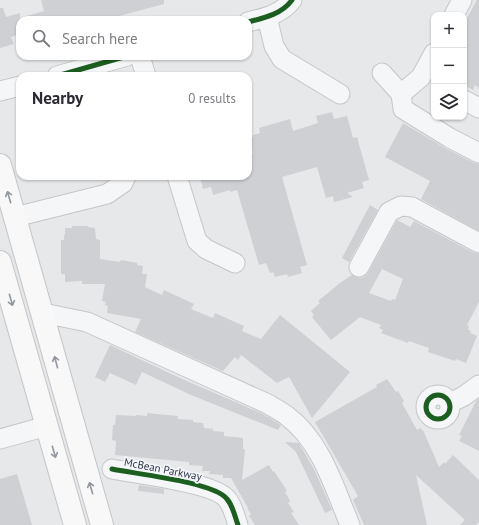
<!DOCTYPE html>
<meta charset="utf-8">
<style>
:root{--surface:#fff;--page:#f7f7f7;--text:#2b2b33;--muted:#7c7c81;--line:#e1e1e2}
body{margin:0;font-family:"PT Sans",sans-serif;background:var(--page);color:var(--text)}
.controls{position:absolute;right:12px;top:12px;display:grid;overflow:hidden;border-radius:8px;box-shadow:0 1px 3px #0004}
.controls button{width:36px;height:36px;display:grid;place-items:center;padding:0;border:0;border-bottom:1px solid var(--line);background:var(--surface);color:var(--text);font:20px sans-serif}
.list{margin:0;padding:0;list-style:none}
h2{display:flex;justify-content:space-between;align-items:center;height:52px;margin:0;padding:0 16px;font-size:17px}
h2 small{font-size:13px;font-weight:400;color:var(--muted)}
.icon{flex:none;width:22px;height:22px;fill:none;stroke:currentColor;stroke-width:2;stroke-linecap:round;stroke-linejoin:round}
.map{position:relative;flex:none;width:479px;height:525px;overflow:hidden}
.search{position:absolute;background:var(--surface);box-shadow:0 1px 3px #0004;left:16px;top:16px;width:236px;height:44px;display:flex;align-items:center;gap:10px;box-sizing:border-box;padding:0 14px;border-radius:12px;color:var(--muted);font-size:15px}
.panel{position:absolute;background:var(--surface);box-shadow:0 1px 3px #0004;left:16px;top:72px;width:236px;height:108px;border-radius:12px}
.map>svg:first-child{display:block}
.building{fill:#ced0d3;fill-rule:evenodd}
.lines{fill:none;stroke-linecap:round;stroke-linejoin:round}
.minor-casing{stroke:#c4c6c8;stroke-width:21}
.major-casing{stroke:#c2c5c8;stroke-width:24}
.minor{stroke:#f5f6f7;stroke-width:19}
.major{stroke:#f8f8f8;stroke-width:22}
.cycleway-casing{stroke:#f4f6f9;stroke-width:8}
.cycleway{stroke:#1b5e20;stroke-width:5}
.oneway{stroke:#92969e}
.labels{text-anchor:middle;stroke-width:3.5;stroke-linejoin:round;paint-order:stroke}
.street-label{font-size:11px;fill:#2b3445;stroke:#f4f6f9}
</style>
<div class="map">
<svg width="479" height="525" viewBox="0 0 479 525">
<rect width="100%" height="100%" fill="#e6e8ea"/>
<!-- building -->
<g class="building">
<polygon points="41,0 164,0 164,4 104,20 24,20 23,17 44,11"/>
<polygon points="477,0 479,0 479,88 475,85 473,90 464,85 464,23"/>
<polygon points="0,8 3,8 6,17 20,13 20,34 11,37 14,44 0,48"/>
<polygon points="332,112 334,119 347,116 353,138 357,137 369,180 362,182 364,188 347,193 353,197 334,202 333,196 326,198 317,167 282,177 307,265 300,267 302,273 288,277 287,274 275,277 273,272 270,273 266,263 259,265 237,190 230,192 230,190 213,195 211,187 203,189 200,176 248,176 248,155 253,153 248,138 253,137 253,135 260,133 259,128 290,119 293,131 318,123 316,116"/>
<polygon points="403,123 445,148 474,163 479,164 479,231 421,199 430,181 385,157"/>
<polygon points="370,205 378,210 349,262 342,258"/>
<path d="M397 220 410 227 414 221 474 253 479 254V302L467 325 469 326 468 330 471 331 470 333 477 336 466 363 456 359 455 361 428 352 429 348 409 341 408 343 381 333 383 330 379 328 381 325 360 317 331 340 312 317 314 315 311 311 320 303 318 301 340 283 352 275 360 278 364 277 368 273ZM382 269 403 279 395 300 392 299 391 301 369 293Z"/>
<polygon points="72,226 88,226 88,227 95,228 96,239 100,240 100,259 120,262 121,260 137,263 137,265 143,266 142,274 147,274 145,287 162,295 164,290 194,304 191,309 213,318 215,313 244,326 242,331 261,339 280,315 350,372 312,418 289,377 277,383 241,355 238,360 235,357 223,371 135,332 141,319 107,313 108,306 105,305 106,302 102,301 105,284 82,284 82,281 65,282 65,274 61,274 61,240 64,240 64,235 65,235 65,228 72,228"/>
<polygon points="110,345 180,378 263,414 281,425 278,430 191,395 142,372 136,385 110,373 105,382 95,377"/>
<polygon points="387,379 396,392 398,391 404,401 402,403 417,430 421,428 422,431 423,430 439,467 444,462 445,464 453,455 479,480 479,522 476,525 460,525 465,520 416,475 427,525 364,525 353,500 358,496 315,422 377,387 376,385"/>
<polygon points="479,399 479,451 459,441 462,436 459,435 476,401"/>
<polygon points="147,413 178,416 178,419 193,420 193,422 203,423 204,428 213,429 213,431 224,432 224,436 243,438 243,449 245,449 242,480 269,465 273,472 274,471 287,491 285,492 290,501 288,503 294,512 291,513 299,525 255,525 249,516 251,514 247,508 248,508 231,478 223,478 223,475 209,474 210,471 202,471 203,466 189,465 189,462 115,455 116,441 112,440 113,425 115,425 116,415 136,416 136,415 147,416"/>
<polygon points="285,442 299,443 300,445 315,471 332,510 325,513 296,452"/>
<polygon points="17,474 32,525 0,525 0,479"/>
<polygon points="139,485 164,489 164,494 138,491"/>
</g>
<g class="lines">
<!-- minor casing -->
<g class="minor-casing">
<g id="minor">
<polyline points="454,15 462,0"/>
<polyline points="267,17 274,46 282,59 340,94"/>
<path d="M248 22C264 18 282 14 292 0"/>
<polyline points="140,56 146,76"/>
<polyline points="382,73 401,94 421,77 434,53"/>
<polyline points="57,76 127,56"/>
<polyline points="0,91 20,86"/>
<polyline points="401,94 403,109 450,138 479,153"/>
<polyline points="464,100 479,108"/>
<polyline points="177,176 197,241 206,249 235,263"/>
<polyline points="15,217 107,194 123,183 126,176"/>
<polyline points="359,267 389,212 401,206 412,207 479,243"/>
<path d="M43 313 87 322 268 404C274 408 281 411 287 416 321 441 334 487 350 525"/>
<circle cx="438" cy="407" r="12"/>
<polyline points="450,403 464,396 479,385"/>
<polyline points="0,439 47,426"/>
<path d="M112 469C136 474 214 482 227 499 233 506 235 517 238 525"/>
</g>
</g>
<!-- major casing -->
<g class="major-casing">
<g id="major">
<polyline points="0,165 102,525"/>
<polyline points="0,262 75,525"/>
</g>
</g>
<!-- minor -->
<use href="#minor" class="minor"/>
<!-- major -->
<use href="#major" class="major"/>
<!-- cycleway casing -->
<g class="cycleway-casing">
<g id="cycleway">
<path d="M248 22C264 18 282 14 292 0"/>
<polyline points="57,76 127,56"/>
<circle cx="438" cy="407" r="12"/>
<path d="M112 469C136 474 214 482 227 499 233 506 235 517 238 525"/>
</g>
</g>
<!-- cycleway -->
<use href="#cycleway" class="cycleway"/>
</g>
<!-- one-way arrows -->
<defs><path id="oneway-shaft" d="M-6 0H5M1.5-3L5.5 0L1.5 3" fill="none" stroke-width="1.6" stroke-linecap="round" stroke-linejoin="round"/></defs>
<g class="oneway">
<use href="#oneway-shaft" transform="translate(9 197) rotate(-106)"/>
<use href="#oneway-shaft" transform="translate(11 300) rotate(74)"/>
<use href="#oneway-shaft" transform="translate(56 362) rotate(-105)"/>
<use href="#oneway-shaft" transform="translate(54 452) rotate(74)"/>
<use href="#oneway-shaft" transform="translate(91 488) rotate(-106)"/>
</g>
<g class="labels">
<!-- street labels -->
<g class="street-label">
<text transform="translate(163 469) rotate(11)" y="4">McBean Parkway</text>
</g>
</g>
</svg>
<div class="controls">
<button>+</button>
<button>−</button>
<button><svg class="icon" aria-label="layers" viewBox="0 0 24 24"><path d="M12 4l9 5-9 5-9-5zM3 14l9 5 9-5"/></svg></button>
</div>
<div class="search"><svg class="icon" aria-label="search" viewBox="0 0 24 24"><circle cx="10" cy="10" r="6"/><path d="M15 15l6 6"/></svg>Search here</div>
<section class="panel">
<h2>Nearby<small>0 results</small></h2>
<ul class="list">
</ul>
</section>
</div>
